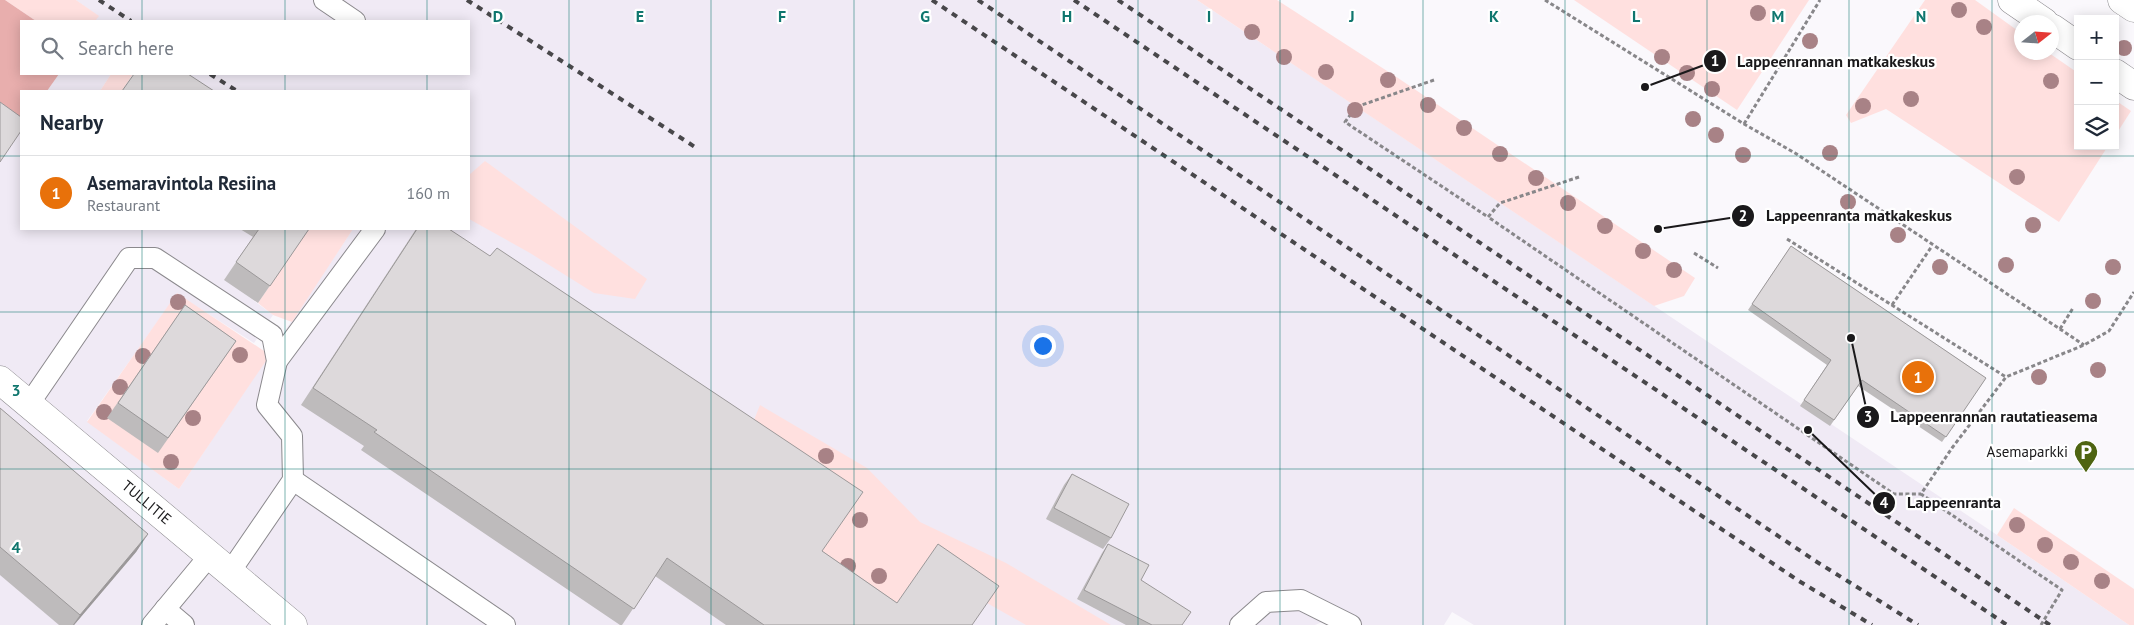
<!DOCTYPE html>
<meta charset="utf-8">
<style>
:root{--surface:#fff;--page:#f2f2f3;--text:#1f2937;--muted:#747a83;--line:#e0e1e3;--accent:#4e6411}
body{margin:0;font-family:"PT Sans",sans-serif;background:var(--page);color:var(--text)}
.controls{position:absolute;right:15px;top:15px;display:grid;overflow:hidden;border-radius:0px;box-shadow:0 2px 12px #0003}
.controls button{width:45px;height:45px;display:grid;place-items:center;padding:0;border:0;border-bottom:1px solid var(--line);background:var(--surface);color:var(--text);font:25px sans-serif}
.compass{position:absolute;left:2014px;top:15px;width:45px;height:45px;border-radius:50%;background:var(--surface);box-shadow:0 2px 12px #0003;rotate:73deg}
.you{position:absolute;left:1042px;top:345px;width:18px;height:18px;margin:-12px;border:4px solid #fff;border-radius:50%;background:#1a73e8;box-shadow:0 0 0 8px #1a73e833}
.badge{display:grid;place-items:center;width:32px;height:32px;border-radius:50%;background:var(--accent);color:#fff;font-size:16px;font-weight:700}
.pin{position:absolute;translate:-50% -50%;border:2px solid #fff;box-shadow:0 1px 5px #0006}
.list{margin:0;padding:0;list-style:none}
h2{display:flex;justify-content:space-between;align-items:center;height:65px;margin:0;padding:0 20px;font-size:21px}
h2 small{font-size:16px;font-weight:400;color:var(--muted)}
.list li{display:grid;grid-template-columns:32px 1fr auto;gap:15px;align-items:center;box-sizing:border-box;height:75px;padding:0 20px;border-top:1px solid var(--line)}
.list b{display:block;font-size:19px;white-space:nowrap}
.list p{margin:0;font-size:16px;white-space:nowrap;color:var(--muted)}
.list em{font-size:16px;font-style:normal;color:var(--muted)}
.icon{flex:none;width:28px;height:28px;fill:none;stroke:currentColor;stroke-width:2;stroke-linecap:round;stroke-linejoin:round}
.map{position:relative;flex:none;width:2134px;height:625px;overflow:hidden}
.search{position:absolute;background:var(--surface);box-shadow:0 2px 12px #0003;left:20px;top:20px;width:450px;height:55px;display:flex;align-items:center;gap:12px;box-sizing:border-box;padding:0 18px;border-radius:0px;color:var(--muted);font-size:19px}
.panel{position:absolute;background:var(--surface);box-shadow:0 2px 12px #0003;left:20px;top:90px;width:450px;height:140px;border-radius:0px}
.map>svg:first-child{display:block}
.built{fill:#f0eaf5}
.green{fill:#ffe0df}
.forest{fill:#e8aead}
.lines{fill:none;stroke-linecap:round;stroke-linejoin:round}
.lane-casing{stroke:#8b898d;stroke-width:22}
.street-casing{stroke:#8b898d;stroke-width:29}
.secondary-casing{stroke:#8b898d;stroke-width:29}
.path{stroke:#88878a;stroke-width:3;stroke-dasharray:4 2.5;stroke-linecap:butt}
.lane{stroke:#fff;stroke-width:20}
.street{stroke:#fff;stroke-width:28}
.secondary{stroke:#fff;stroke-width:28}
.rail{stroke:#48474a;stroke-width:4;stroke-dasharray:6 6;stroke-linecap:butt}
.tree{fill:#a88286}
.wall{fill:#bebbbc}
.shaded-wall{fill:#9b9899}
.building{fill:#ddd9db;stroke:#9b9899}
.grid{fill:none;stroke:#0f766e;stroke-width:1;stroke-opacity:0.55}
.labels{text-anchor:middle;stroke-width:4.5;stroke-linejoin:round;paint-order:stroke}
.poi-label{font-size:15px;fill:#1a191b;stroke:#fff;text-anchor:end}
.street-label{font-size:15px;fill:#1a191b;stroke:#fff}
.grid-label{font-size:16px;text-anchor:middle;font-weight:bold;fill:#0f766e;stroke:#fff;stroke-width:4.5;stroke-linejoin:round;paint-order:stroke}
.leader{fill:none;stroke:#1a191b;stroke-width:2}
.callout-dot{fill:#1a191b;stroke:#fff;stroke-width:2}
.mark-label{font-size:15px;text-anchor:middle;font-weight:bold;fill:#fff}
.callout-label{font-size:16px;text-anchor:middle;font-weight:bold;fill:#1a191b;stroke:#fff;stroke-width:4.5;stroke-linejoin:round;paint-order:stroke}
</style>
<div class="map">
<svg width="2134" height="625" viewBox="0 0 2134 625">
<rect width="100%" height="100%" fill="#faf8fc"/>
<!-- built -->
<g class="built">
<polygon points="76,0 1197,0 1997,535 2129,625 1474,625 1452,612 1444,625 1351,625 1334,617 1315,625 0,625 0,162 21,130 21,229 240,229 253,237 225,279 273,315 254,343 177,294 87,421 179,489 353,229 469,229 469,91 215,91 187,74 469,74 469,21 95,21 98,16"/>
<polygon points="59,74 111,74 100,91 47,91"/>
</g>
<!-- green -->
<g class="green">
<polygon points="5,0 76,0 99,16 95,21 36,21"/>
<polygon points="1197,0 1277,0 1398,78 1695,278 1684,296 1654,306"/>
<polygon points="1574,0 1809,0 1737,110"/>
<polygon points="1925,0 1975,0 2021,33 2022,52 2049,53 2078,73 2078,146 2108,146 2059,222 1886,109 1851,123 1846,115"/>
<polygon points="111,74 133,74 122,91 100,91"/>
<polygon points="2115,100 2131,111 2115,136"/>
<polygon points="485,161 647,279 635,299 594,293 530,253 469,219 469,175"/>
<polygon points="308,229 353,229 292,322 273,315 258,303"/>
<polygon points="177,293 270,355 179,489 87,422"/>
<polygon points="760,405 867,468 920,522 1006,563 1111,625 1026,625 987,603 885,620 810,569 746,440"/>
<polygon points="2014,508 2134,589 2134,625 2129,625 1997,535"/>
</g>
<!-- forest -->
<polygon class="forest" points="0,0 5,0 36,21 21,21 21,74 59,74 47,91 21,91 21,130 0,128"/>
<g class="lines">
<!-- lane casing -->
<g class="lane-casing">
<g id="lane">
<polyline points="324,0 355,21"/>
<polyline points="277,361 375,229"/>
<polyline points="29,404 129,258 155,258 272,335 277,361 267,405 292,436 293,480 230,572"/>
<polyline points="293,480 505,625"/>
<polyline points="165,609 184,625"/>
<polyline points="152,625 210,555"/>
<polyline points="1240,625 1266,602 1301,600 1351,625"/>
</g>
</g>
<!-- street casing -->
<g class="street-casing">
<g id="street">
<path id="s1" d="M0 380 293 625"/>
</g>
</g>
<!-- secondary casing -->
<g class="secondary-casing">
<g id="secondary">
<polyline points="2012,0 2044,22"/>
<polyline points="2122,0 2134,8"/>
<polyline points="2052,28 2078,46"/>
<polyline points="2115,73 2134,86"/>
</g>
</g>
<!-- path -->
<g class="path">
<polyline points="1545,0 1744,124 1795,153 2084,345"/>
<polyline points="1434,80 1356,107 1345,122 1488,217"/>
<polyline points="1744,124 1820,0"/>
<polyline points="1579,177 1500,203 1488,217 1894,494 1921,494"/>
<polyline points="1787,239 2006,377"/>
<polyline points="1694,253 1718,268"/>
<polyline points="1892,305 1932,246"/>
<polyline points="2060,329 2073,308"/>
<polyline points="2041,625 2062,590 1921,494 1952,448 2006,377 2084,345 2109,331 2134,292"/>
</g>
<!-- lane -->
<use href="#lane" class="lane"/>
<!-- street -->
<use href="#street" class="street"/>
<!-- secondary -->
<use href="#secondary" class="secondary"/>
<!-- rail -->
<g class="rail">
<polyline points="99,0 131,21"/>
<polyline points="467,0 695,147"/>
<polyline points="932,0 1799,581 1872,625"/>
<polyline points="978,0 1817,562 1918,625"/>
<polyline points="1074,0 2007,625"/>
<polyline points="1118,0 2050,625"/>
<polyline points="210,74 237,91"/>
</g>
</g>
<!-- trees -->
<g class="tree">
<circle cx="1959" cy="10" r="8"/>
<circle cx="1758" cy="13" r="8"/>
<circle cx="1984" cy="27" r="8"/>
<circle cx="1252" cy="32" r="8"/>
<circle cx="1810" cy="41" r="8"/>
<circle cx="2124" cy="48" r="8"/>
<circle cx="1284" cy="57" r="8"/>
<circle cx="1662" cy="57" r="8"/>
<circle cx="1326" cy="72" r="8"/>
<circle cx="1687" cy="73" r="8"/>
<circle cx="1388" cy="80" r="8"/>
<circle cx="2051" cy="81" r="8"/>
<circle cx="1712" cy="89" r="8"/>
<circle cx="1911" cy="99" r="8"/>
<circle cx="1428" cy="105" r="8"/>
<circle cx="1863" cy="106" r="8"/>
<circle cx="1355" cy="110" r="8"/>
<circle cx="1693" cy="119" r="8"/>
<circle cx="1464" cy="128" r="8"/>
<circle cx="1716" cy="135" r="8"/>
<circle cx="1830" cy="153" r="8"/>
<circle cx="1500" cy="154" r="8"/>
<circle cx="1743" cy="155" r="8"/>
<circle cx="2017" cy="177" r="8"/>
<circle cx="1536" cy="178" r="8"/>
<circle cx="1848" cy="202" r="8"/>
<circle cx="1568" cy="203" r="8"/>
<circle cx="2033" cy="225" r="8"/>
<circle cx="1605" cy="226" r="8"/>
<circle cx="1898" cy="235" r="8"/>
<circle cx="1643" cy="251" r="8"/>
<circle cx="2006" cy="265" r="8"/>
<circle cx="1940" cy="267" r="8"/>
<circle cx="2113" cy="267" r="8"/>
<circle cx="1674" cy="270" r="8"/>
<circle cx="2093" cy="301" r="8"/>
<circle cx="178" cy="302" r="8"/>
<circle cx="240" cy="355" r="8"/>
<circle cx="143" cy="356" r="8"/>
<circle cx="2098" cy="370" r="8"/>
<circle cx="2039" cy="377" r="8"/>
<circle cx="120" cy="387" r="8"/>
<circle cx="104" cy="412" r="8"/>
<circle cx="193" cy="418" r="8"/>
<circle cx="826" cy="456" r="8"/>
<circle cx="171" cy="462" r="8"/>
<circle cx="860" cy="520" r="8"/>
<circle cx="2017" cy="525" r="8"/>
<circle cx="2045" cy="545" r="8"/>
<circle cx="2071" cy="562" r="8"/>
<circle cx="848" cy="566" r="8"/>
<circle cx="879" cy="576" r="8"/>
<circle cx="2102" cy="581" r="8"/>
</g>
<!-- wall -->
<g class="wall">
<polygon points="240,229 309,229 258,303 224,280 253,237"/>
<polygon points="416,229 449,229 822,551 897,603 972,625 726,625 655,576 622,625 620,625 361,450 364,446 301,405"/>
<polygon points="1791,246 1986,378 1942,442 1858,386 1830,426 1800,406 1827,365 1748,310"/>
<polygon points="185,305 236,341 158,453 107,418"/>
<polygon points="0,408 148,534 136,552 74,625 59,625 0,575"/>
<polygon points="1072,474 1111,538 1103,549 1046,519 1064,485"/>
<polygon points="1108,544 1141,580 1182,625 1126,625 1077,599 1102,553"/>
</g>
<!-- shaded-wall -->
<polygon class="shaded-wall" points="148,534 136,552 74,625 73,625 80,615"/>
<!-- building -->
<g class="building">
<polygon points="134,74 188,74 214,91 122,91"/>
<polygon points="0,102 21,117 21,131 0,162"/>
<polygon points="259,229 309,229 270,286 236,262"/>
<polygon points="417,229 449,229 490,256 497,248 863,492 822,551 897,603 938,544 999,586 972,625 764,625 667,558 634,609 374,432 377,430 313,388"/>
<polygon points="1791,246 1986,378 1946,437 1862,380 1834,420 1804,400 1831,360 1752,304"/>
<polygon points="185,305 236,341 168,438 118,403"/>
<polygon points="0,408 148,534 80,615 0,547"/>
<polygon points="1072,474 1129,504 1111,538 1054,508"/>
<polygon points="1108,544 1149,565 1141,580 1191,612 1182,625 1152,625 1084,590"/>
</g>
<!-- grid -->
<path class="grid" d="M142 0V21M285 0V21M427 0V21M569 0V625M711 0V625M854 0V625M996 0V625M1138 0V625M1280 0V625M1423 0V625M1565 0V625M1707 0V625M1849 0V625M1992 0V625M142 74V91M285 74V91M427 74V91M0 156H21M469 156H2134M142 229V625M285 229V625M427 229V625M0 312H2134M0 469H2134"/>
<!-- icons -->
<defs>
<g id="parking-pin" transform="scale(1.25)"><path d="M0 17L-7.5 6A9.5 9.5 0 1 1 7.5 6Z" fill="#4e6411" stroke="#fff"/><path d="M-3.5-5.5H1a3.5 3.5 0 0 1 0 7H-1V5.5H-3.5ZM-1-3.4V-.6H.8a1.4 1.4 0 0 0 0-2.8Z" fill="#fff"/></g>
</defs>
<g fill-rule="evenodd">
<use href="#parking-pin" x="2086" y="452"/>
</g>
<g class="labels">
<!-- poi labels -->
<g class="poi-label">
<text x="2068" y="457">Asemaparkki</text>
</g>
<!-- street labels -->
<g class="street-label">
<text dy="5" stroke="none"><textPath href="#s1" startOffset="191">TULLITIE</textPath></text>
</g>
</g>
<g class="grid-label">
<text x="498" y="22">D</text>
<text x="640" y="22">E</text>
<text x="782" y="22">F</text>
<text x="925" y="22">G</text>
<text x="1067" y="22">H</text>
<text x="1209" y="22">I</text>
<text x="1352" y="22">J</text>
<text x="1494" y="22">K</text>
<text x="1636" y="22">L</text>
<text x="1778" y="22">M</text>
<text x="1921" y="22">N</text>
<text x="16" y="396">3</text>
<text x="16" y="553">4</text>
</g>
<!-- callouts -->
<path class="leader" d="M1645 87L1715 61M1658 229L1743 216M1851 338L1868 417M1808 430L1884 503"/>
<g class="callout-dot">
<circle cx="1645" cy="87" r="5"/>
<circle cx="1658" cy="229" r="5"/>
<circle cx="1851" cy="338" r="5"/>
<circle cx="1808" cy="430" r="5"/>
<circle cx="1715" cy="61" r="12"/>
<circle cx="1743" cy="216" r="12"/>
<circle cx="1868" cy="417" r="12"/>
<circle cx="1884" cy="503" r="12"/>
</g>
<g class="mark-label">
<text x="1715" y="66">1</text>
<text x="1743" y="221">2</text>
<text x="1868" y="422">3</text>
<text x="1884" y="508">4</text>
</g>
<g class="callout-label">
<text x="1836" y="67">Lappeenrannan matkakeskus</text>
<text x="1859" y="221">Lappeenranta matkakeskus</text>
<text x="1994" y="422">Lappeenrannan rautatieasema</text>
<text x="1954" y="508">Lappeenranta</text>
</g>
</svg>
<div class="controls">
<button>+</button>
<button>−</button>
<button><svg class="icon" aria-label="layers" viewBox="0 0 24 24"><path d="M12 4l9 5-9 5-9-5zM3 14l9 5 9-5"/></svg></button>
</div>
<svg class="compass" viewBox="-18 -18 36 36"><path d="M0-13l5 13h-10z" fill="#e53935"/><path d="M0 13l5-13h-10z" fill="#747a83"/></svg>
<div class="you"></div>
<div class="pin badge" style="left:1918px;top:377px;background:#e8710a">1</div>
<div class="search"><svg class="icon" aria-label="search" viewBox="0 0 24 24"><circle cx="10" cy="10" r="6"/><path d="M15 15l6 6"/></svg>Search here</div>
<section class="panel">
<h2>Nearby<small></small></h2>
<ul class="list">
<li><span class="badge" style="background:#e8710a">1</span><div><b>Asemaravintola Resiina</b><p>Restaurant</p></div><em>160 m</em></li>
</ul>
</section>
</div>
